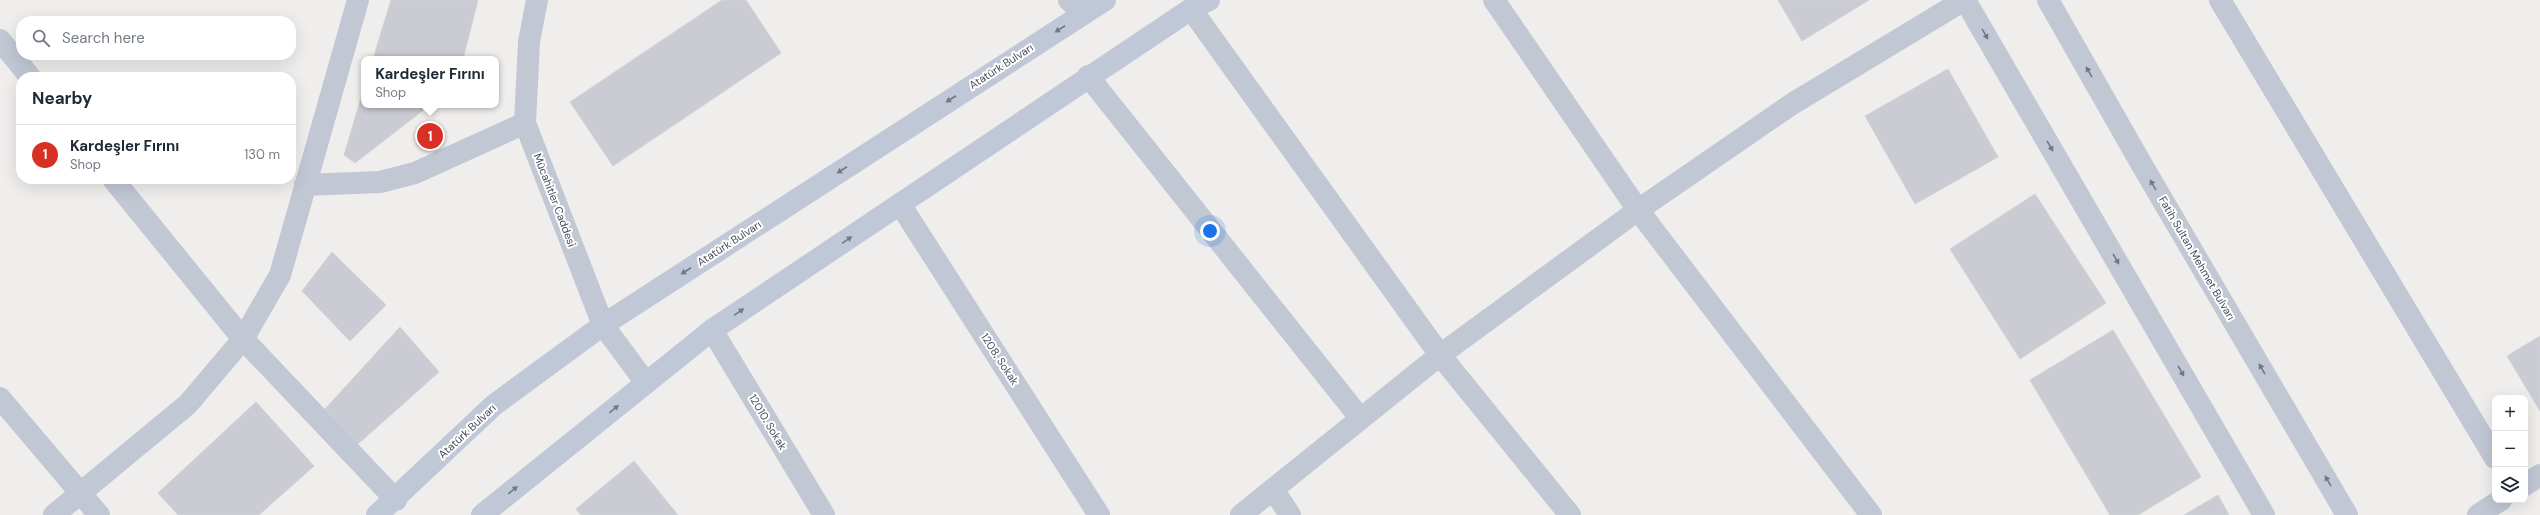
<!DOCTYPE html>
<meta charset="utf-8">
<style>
:root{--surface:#fff;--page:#f2f2f3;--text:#1f2937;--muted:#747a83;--line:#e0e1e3;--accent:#d93025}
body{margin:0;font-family:"DM Sans",sans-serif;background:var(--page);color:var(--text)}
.controls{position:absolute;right:12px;bottom:12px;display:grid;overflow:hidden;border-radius:8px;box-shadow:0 4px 16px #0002}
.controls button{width:36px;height:36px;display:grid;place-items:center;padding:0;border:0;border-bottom:1px solid var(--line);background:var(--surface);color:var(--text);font:20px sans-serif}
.you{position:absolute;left:1210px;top:231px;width:14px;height:14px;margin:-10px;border:3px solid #fff;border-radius:50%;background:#1a73e8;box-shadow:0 0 0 6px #1a73e833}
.badge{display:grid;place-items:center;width:26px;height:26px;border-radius:50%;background:var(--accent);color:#fff;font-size:13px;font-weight:700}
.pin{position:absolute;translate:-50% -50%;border:2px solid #fff;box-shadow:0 1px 4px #0006}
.popup{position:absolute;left:361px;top:56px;width:138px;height:52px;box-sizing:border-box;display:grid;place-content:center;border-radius:8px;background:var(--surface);filter:drop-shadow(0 1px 3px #0005);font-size:13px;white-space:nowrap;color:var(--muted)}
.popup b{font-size:15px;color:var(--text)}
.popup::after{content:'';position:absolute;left:50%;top:100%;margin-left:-8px;border:8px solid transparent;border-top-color:var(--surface)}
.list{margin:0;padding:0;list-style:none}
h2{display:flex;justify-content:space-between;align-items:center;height:52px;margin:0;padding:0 16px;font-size:17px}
h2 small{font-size:13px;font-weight:400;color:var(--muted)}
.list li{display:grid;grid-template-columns:26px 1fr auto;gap:12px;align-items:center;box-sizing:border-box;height:60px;padding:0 16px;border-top:1px solid var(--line)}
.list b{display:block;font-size:15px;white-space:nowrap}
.list p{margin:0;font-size:13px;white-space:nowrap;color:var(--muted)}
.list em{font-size:13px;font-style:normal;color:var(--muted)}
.icon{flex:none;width:22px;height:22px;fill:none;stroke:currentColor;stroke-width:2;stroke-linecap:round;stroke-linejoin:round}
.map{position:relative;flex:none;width:2540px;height:515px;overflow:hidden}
.search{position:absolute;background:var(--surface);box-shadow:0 4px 16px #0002;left:16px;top:16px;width:280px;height:44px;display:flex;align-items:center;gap:10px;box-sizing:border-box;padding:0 14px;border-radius:16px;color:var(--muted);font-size:15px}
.panel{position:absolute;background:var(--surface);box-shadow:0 4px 16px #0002;left:16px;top:72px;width:280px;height:112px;border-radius:16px}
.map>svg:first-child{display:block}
.building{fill:#cacbd3;stroke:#d1d2d9}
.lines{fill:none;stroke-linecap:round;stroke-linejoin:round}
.minor{stroke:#c1c7d3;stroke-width:22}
.tertiary{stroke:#c1c7d3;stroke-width:22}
.secondary{stroke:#c0c7d7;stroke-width:22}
.oneway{fill:#717886}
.oneway2{fill:#717885}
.labels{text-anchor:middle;stroke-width:4;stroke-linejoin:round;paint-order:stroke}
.street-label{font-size:11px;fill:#464d5b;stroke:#fff}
</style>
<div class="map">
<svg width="2540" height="515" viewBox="0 0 2540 515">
<rect width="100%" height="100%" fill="#f0eeed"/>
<!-- building -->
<g class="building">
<polygon points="391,0 478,0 463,59 373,59"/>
<polygon points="722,0 746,0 781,53 613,166 570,102"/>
<polygon points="1778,0 1869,0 1802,41"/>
<polygon points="1948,69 1998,157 1915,204 1865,116"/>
<polygon points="364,88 364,105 430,105 355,163 344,155"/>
<polygon points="2035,194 2106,303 2020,359 1950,249"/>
<polygon points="332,252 386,305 350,341 302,291"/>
<polygon points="400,327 439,372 358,444 325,409"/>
<polygon points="2113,330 2201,477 2138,515 2110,515 2030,380"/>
<polygon points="2540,336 2540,411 2507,356"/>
<polygon points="256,402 314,466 259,515 178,515 158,493"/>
<polygon points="634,461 678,515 581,515 576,509"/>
<polygon points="2218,495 2229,515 2184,515"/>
</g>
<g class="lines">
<!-- minor -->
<g class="minor">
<polyline points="1069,0 1083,14"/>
<polyline points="1494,0 1638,210 1871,515"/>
<polyline points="2220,0 2495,458"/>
<polyline points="1191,9 1440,355 1638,210 1792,104 1964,0"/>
<polyline points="0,40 30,77"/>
<polyline points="1088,76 1360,418"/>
<polyline points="113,179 243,339 396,500"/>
<polyline points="305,185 380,182 415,173 525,123"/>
<polyline points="900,204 1099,515"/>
<polyline points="712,330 824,515"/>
<polyline points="0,398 99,515"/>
<polyline points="2525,485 2540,475"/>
<polyline points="1273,489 1290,515"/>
<polyline points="54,515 188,404 243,339 280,275 358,0"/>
<polyline points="1241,515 1440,355 1570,515"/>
<polyline points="2478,515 2501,500"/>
</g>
<!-- tertiary -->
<g class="tertiary">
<polyline points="537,0 529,42 525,123 603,325 646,383"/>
<polyline points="1965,0 2264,515"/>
<polyline points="2048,0 2142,165 2347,515"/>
</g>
<!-- secondary -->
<g class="secondary">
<polyline points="377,515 494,405 603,325 1105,0"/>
<polyline points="482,515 712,330 1191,9 1209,0"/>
</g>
</g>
<!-- one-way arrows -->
<defs><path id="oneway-solid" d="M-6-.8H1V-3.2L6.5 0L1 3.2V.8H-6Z"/></defs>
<g class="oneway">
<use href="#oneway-solid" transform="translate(1060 29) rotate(147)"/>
<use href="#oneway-solid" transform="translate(951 99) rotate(147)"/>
<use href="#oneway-solid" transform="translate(842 170) rotate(147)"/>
<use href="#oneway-solid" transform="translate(847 240) rotate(-34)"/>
<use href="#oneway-solid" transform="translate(686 271) rotate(147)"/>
<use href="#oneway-solid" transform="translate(739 312) rotate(-34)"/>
<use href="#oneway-solid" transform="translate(614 409) rotate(-39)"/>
<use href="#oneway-solid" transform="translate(513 490) rotate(-39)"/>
</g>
<g class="oneway2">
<use href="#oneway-solid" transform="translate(1985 34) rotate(60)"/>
<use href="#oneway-solid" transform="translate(2089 72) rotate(-120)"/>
<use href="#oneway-solid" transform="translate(2050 146) rotate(60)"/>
<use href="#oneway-solid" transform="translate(2153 185) rotate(-120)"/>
<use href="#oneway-solid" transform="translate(2116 259) rotate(60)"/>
<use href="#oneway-solid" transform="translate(2262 369) rotate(-120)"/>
<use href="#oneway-solid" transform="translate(2181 371) rotate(60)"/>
<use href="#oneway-solid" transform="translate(2328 481) rotate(-120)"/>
</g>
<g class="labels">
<!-- street labels -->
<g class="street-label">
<text transform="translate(1001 66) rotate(-33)" y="4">Atatürk Bulvarı</text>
<text transform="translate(555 200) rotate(69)" y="4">Mücahitler Caddesi</text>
<text transform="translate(729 243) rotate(-33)" y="4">Atatürk Bulvarı</text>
<text transform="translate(2197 258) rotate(60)" y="4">Fatih Sultan Mehmet Bulvarı</text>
<text transform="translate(1000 359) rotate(57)" y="4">1208. Sokak</text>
<text transform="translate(768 422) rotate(59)" y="4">12010. Sokak</text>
<text transform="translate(467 431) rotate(-43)" y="4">Atatürk Bulvarı</text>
</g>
</g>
</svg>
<div class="controls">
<button>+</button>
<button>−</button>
<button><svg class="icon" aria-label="layers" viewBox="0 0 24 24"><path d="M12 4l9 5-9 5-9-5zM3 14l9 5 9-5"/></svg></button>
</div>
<div class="you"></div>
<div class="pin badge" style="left:430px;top:136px">1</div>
<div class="popup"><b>Kardeşler Fırını</b>Shop</div>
<div class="search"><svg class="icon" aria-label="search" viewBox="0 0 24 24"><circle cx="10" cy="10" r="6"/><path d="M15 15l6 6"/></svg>Search here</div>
<section class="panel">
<h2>Nearby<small></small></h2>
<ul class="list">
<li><span class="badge">1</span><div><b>Kardeşler Fırını</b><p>Shop</p></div><em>130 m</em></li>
</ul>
</section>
</div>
